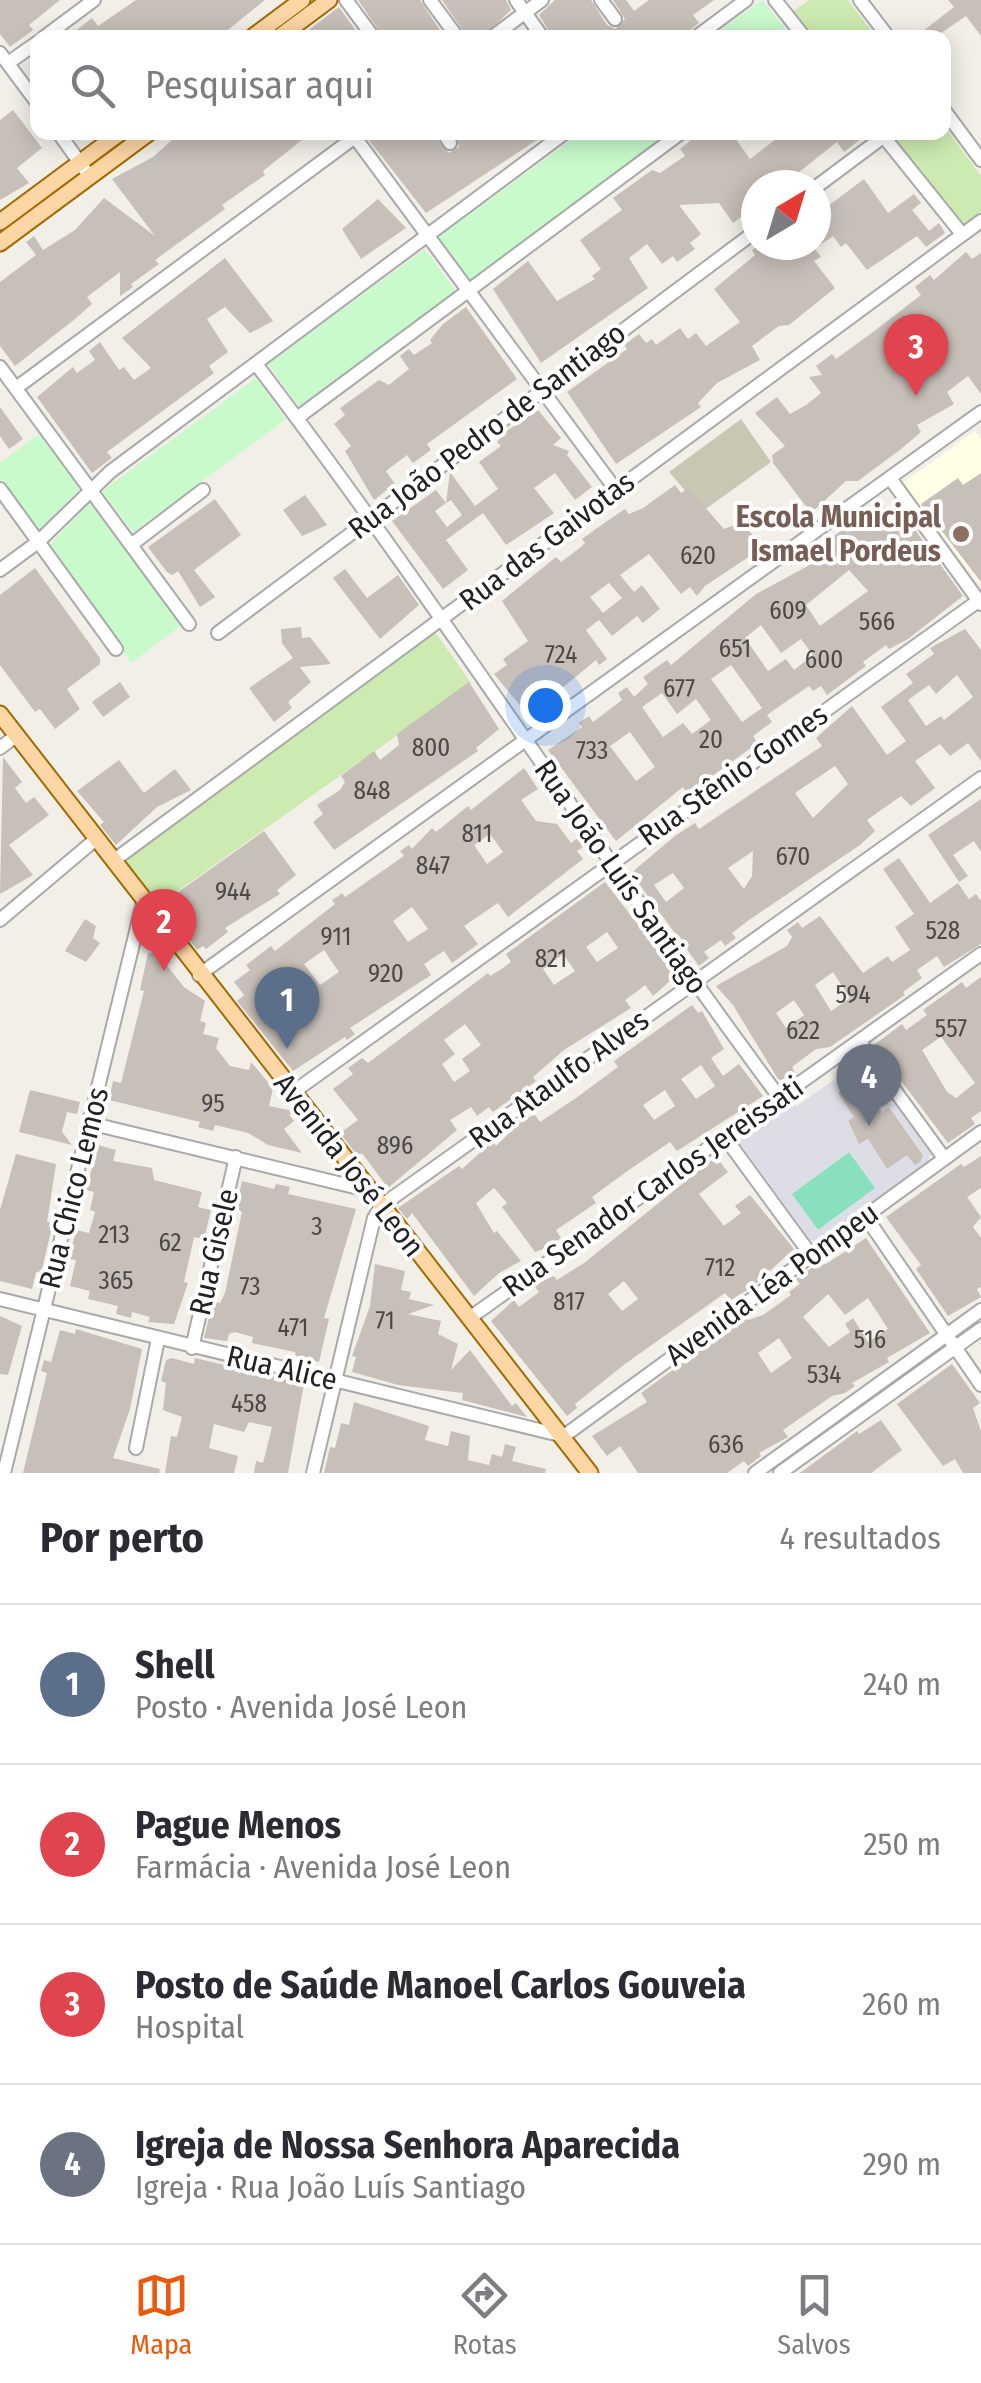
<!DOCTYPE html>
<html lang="pt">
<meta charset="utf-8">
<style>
:root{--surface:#fff;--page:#f2f2f3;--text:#2b2b33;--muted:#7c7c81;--line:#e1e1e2;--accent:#ea580c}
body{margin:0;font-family:"Fira Sans Condensed",sans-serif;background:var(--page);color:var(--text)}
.compass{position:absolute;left:741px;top:170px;width:90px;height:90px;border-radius:50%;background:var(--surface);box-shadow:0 5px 25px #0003;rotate:38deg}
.you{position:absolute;left:545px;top:705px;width:35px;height:35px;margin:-25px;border:8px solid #fff;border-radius:50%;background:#1a73e8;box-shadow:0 0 0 15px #1a73e833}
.badge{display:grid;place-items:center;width:65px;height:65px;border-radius:50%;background:var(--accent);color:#fff;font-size:32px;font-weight:700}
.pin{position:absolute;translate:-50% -82px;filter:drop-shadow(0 2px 5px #0008)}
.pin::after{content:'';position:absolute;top:52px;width:35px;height:30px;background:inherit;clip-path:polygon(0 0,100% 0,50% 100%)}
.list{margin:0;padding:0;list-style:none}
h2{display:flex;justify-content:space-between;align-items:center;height:130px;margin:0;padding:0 40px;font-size:42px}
h2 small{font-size:32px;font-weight:400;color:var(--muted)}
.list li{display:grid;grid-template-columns:65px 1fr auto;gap:30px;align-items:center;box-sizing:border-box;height:160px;padding:0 40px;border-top:2px solid var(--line)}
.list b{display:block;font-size:38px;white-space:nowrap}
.list p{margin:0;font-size:32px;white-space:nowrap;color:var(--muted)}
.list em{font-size:32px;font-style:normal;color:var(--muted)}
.icon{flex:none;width:55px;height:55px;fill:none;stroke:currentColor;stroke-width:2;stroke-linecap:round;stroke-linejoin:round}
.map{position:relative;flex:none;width:981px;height:1473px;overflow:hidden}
.search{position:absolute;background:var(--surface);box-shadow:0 5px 25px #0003;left:30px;right:30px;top:30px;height:110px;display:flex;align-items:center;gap:25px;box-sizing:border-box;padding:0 35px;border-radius:20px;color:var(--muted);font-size:38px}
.sheet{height:770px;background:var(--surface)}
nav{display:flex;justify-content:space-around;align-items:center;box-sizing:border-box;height:140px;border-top:2px solid var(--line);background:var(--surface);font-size:28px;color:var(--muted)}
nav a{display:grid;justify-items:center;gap:5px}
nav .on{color:var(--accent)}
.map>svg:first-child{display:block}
.education{fill:#ffffe5}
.construction{fill:#c7c7b4}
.grass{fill:#cdebb0}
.park{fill:#c8facc}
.pitch{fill:#88e0be}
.plaza{fill:#dddde8;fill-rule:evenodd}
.building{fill:#c7bfb8;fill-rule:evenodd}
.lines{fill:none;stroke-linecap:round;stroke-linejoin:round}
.minor-casing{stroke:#a9a9a9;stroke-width:16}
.major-casing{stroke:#a06b00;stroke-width:19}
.minor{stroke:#fff;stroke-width:12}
.major{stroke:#fcd6a4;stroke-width:15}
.education-dot{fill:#8d6e63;stroke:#fff;stroke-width:4}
.labels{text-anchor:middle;stroke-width:8;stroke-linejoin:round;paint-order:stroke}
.number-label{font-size:25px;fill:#4b4948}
.street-label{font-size:30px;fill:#222;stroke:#fff}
.education-label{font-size:30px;font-weight:bold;fill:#785e54;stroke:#fff;text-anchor:end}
</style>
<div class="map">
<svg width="981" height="1473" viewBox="0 0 981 1473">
<rect width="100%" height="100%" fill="#f2efe9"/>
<!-- education -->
<polygon class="education" points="975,431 981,439 980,585 903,483"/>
<!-- construction -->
<polygon class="construction" points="741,419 771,462 703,511 669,472"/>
<!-- grass -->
<g class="grass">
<polygon points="809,0 848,0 876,37 814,37 793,11"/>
<polygon points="944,126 981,176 981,212 962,226 889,133 944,132"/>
<polygon points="435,632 471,683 155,907 119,860"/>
</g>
<!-- park -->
<g class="park">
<polygon points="762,0 792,37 711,37"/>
<polygon points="581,133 674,133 469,282 437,238"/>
<polygon points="425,249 457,293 300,408 268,364"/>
<polygon points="256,378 286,419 133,532 102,491"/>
<polygon points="39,434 80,489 41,530 34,528 0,478 0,463"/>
<polygon points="93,504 183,624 131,663 48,547 87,505"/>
</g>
<!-- pitch -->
<polygon class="pitch" points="849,1152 876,1188 818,1230 791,1194"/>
<!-- plaza -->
<path class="plaza" d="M854 1055 866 1063 864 1074 885 1103 895 1104 931 1154 927 1162 818 1242 811 1241 739 1142 740 1136 786 1103 797 1106 848 1070ZM839 1093 870 1107 876 1104 882 1113 890 1108 923 1154 921 1161 915 1164 884 1128 902 1158 887 1169 868 1139 859 1144 848 1122 854 1117ZM849 1152 875 1188 818 1230 792 1194Z"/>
<!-- building -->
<g class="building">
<polygon points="0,0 60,0 29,25 33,30 10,47 0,34"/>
<polygon points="136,0 265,0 218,38 66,38 92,18 98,26"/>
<polygon points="358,0 420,0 445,38 384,38"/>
<polygon points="442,0 506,0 511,10 481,38 468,38"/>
<polygon points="555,0 591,0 607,25 615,29 625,19 613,0 626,0 634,11 649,0 714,0 693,15 699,23 680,38 553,38 539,15"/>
<polygon points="948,0 981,0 981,36 966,16 934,38 914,38 954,7"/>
<polygon points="339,7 361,38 298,38 331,13"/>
<polygon points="13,110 42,148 17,168 29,183 0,200 0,120"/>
<polygon points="181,132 312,132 263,171 265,175 222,205 225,209 155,260 159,264 131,284 133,287 120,296 120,272 87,297 92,304 75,319 15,366 0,346 0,282 36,255 26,242 34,236 43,250 75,230 104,198 155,236 112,179 153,157"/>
<polygon points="377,132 433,132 449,153 459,147 455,132 549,132 426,213 368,139"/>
<polygon points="701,132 710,138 717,132 731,132 750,159 785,132 870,132 844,152 837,142 789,180 793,185 756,185 756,206 733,223 719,203 679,205 701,234 690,243 695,249 677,262 673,256 662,264 647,244 629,258 648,288 541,363 493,289 528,261 557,301 595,279 592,276 601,269 580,240 622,210 613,198 652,170 660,173 685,156 680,149"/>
<polygon points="864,179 888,213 914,194 921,203 912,210 929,231 939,223 945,233 926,247 917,236 867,270 846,243 841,247 833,236 816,248 816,215"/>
<polygon points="378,199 406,228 361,259 342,229"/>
<polygon points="759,245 812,245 821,257 814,261 835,288 789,325 779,326 752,346 760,360 717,383 698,403 701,407 616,464 567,392 627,349 624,345 639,334 646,343 652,339 656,345 680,328 688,339 696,333 706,346 740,322 714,289 755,255 752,250"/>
<polygon points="966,252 972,259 981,253 981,394 968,376 947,392 954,404 917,425 921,432 901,449 858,481 846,481 811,513 773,463 772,455 785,446 755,413 777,397 790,414 806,405 821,393 809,377 822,375 816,366 832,354 836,359 869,335 921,295 915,287 930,275 934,280"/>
<polygon points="225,258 273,321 250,333 225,307 207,319 228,352 209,366 214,373 107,452 112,458 92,473 37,397 73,367 77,373 95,360 89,351 100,342 119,370 124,367 134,380 151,368 122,338"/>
<polygon points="466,307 517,379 427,444 431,450 413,463 407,455 386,471 395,484 374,500 345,451 351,446 334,424 345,415 340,408 379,380 389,385 409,369 400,356 409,349 414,355 432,343 430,340 443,324"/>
<polygon points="0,407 23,439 9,449 0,436"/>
<polygon points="538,410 561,438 553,445 569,451 567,455 592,487 575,500 555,473 534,488 554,513 506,545 483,513 446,540 468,570 443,589 392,521 436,490 446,503 435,511 447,527 462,515 451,500 446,503 450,472 475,506 498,489 479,462 501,446 497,442 505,432"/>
<polygon points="981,473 981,582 921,504 958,478 963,485"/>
<path d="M675 485 681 493 688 488 724 529 743 522 762 548 705 586 697 596 690 587 681 594 649 554 620 575 634 592 642 585 660 609 643 623 637 616 612 636 599 620 586 630 607 659 599 665 596 660 548 700 544 695 523 709 494 674 507 665 503 659 528 641 502 601 556 557 561 562 581 547 585 543 582 539 607 521 625 509 629 514 643 508ZM609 583 622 598 603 613 590 597Z"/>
<polygon points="305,495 327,525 302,536 283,510"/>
<polygon points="215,499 241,535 194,570 215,597 200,607 178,571 172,575 167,572 148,547"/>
<path d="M882 503 897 521 905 516 963 596 908 639 889 649 886 645 863 662 866 666 827 695 821 686 813 691 809 686 781 705 767 715 772 722 753 736 758 743 687 794 683 787 616 841 548 750 582 727 579 723 589 716 593 722 622 700 618 693 627 687 634 697 648 684 643 677 667 660 671 665 756 594 808 566 805 562 819 546ZM849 570 868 591 820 626 806 605ZM761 625 781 653 801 639 813 655 794 670 786 659 768 671 745 638ZM731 665 762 708 742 722 711 679ZM662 693 677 714 696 699 711 720 692 734 683 723 663 737 642 707ZM630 732 655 767 636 781 610 746Z"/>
<polygon points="35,568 100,658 100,664 67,689 80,709 55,729 40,709 35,712 0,665 0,595"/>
<polygon points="345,569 367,598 398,575 419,605 380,639 333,578"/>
<polygon points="301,627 302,638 310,637 331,664 300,667 311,682 288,702 292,708 274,722 249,688 293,658 282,643 281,629"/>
<path d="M965 629 981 650V761L968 743 950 756 940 744 915 761 935 788 911 806 901 796 867 820 875 831 860 845 749 920 732 933 736 938 725 946 721 940 704 952 709 958 699 966 631 873 675 836 695 823 699 829 822 746 816 738 852 706 887 755 906 741 881 707 913 683 906 674 934 654 930 648ZM957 675 973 697 944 720 941 716 926 726 908 700 929 685 936 694ZM835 766 848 784 813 818 795 793ZM753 851 752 876 744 889 728 868ZM673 873 684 888 666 902 654 885Z"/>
<polygon points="120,682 130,697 103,717 92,702"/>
<polygon points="469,682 499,729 476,748 478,751 334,850 313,822 323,814 317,805 340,790 345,782 341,776 374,751 380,760 399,745 397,734"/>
<polygon points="3,757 22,782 15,788 26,803 34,797 49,815 9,845 33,875 0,894"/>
<polygon points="119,760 144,793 175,769 191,790 157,807 116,845 100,825 104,822 77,791"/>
<path d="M524 768 538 789 521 800 536 821 557 824 571 843 579 837 585 846 577 851 583 859 508 917 498 903 464 926 478 944 452 963 444 951 424 964 431 975 350 1028 355 1034 347 1040 345 1037 293 1071 237 1001 244 995 234 982 250 970 246 965 271 946 275 951 335 904 332 900 337 897 342 893 345 897 404 856 400 851 409 845 412 849 432 828 436 832 468 806 471 810ZM490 834 503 852 487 864 474 845ZM412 907 428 929 408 942 393 921ZM324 950 339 972 320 985 304 964Z"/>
<polygon points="981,799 981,852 974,841 953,855 968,876 959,882 928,835"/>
<polygon points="264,831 296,875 277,890 280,894 225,928 228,932 206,949 203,946 197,950 159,899 171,891 174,895"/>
<path d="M899 858 930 903 958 883 969 899 976 894 981 901V944L944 967 937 956 917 970 922 978 903 992 905 995 830 1047 816 1049 792 1067 795 1073 784 1081 778 1079 733 1005 716 986 787 946 792 937 787 930 798 922 802 928 820 916 863 973 888 956 892 962 910 950 895 927 914 914 883 869ZM833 972 850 998 831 1011 815 985ZM794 1000 804 1015 786 1028 776 1013Z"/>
<path d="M605 882 677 975 653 996 645 985 635 993 625 1000 631 1008 564 1050 533 1077 536 1081 493 1112 489 1107 477 1116 471 1107 450 1120 457 1130 388 1188 362 1153 358 1156 340 1133 358 1120 333 1089 353 1074 348 1068 362 1058 368 1063 488 973 490 976 500 970 511 962 506 954ZM607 932 618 948 597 962 586 947ZM563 954 575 971 554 985 543 969ZM465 1024 481 1045 462 1059 470 1071 454 1082 442 1064 455 1054 444 1040Z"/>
<polygon points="85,919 96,926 93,938 100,943 86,962 65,951"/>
<polygon points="156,952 184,987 205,1001 200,1021 206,1023 203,1034 219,1038 216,1048 230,1066 249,1070 251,1062 273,1088 269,1106 293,1111 289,1115 294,1121 284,1129 302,1153 268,1145 248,1133 215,1125 213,1131 198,1127 200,1122 109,1100 113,1081 121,1083 144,991 140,990 148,953"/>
<path d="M981 977V1111L971 1118 975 1124 948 1143 874 1045 902 1024 906 1030 927 1015 923 1010 962 982 966 988ZM941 1037 975 1083 956 1098 947 1092 922 1050Z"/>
<path d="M692 1005 698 1013 702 1011 724 1049 711 1058 723 1076 739 1064 763 1096 677 1151 670 1142 626 1172 592 1197 596 1203 556 1230 561 1238 546 1248 535 1252 502 1207 507 1203 494 1188 476 1203 494 1233 497 1231 521 1261 499 1273 474 1296 412 1213 407 1219 398 1208 459 1166 462 1169 493 1141 496 1146 524 1119 535 1115 540 1122 576 1098 618 1067 614 1061ZM701 1065 715 1086 696 1099 681 1079ZM665 1090 675 1106 654 1120 643 1105Z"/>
<polygon points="854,1083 870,1107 876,1103 882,1113 889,1107 923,1155 921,1161 915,1165 907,1155 887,1169 868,1139 859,1144 848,1121 854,1117 838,1093"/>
<polygon points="30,1090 80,1102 77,1114 67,1112 62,1132 72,1145 19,1132"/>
<polygon points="98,1145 116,1150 113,1161 152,1168 154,1180 202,1192 198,1207 211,1210 204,1239 194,1237 184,1282 188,1283 174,1324 148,1322 150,1317 132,1312 131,1318 116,1314 118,1306 88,1299 90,1291 70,1286 76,1260 69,1259 76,1230 89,1233 95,1212 90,1210 94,1192 86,1190"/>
<polygon points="16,1154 56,1164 47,1222 53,1223 41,1273 36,1272 32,1289 0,1281 0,1210"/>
<polygon points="981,1156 981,1188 967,1197 981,1217 973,1227 981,1238 981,1287 977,1289 981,1297 948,1316 916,1269 921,1265 886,1217 961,1164 964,1167"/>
<path d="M716 1157 728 1172 699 1194 724 1226 741 1213 735 1206 750 1195 794 1249 752 1287 731 1300 725 1293 625 1364 575 1404 577 1408 567 1416 491 1321 514 1300 519 1307 539 1292 535 1287 544 1280 554 1276 557 1280 584 1263ZM624 1281 638 1299 622 1311 608 1294Z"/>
<polygon points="242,1181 274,1189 276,1184 290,1187 288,1194 356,1209 324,1318 329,1319 319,1362 296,1356 295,1352 252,1343 253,1337 235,1332 229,1334 227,1341 204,1338 213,1301 220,1303 225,1293 242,1212 236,1208"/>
<path d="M866 1238 930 1333 887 1358 889 1362 852 1383 855 1386 845 1393 832 1396 783 1430 788 1437 759 1453 761 1456 748 1466 744 1461 727 1473H638L620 1446 607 1456 592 1436 647 1402 641 1393 746 1317 748 1320 763 1315 791 1295 789 1292 800 1284 796 1279 816 1265 826 1264ZM828 1294 845 1315 868 1298 888 1329 868 1342 853 1318 845 1324 850 1332 829 1347 803 1317ZM779 1338 792 1358 771 1373 758 1353Z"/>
<polygon points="375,1264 405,1271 401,1290 411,1292 409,1299 434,1305 408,1314 441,1321 438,1334 458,1344 451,1370 470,1350 512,1406 516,1403 527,1417 462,1400 463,1393 398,1385 352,1372 356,1357 352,1356 370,1306"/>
<polygon points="0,1316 22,1326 8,1375 0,1374"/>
<polygon points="76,1329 142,1349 130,1409 113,1458 160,1469 159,1473 23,1473 47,1373 41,1371 44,1360 51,1362 60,1330 75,1334"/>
<polygon points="172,1358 194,1364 195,1358 304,1384 288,1473 254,1473 256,1461 263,1463 272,1427 249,1422 244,1432 214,1424 209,1448 238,1456 234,1473 165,1473 171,1436 177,1437 182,1417 163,1410 166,1383 161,1381 166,1360"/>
<polygon points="952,1364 980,1403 973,1408 981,1431 981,1473 963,1473 955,1459 943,1466 897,1404"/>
<polygon points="354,1402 429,1426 425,1440 448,1446 451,1431 470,1436 468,1460 489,1465 492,1454 502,1457 505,1444 516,1447 512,1461 546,1469 545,1473 324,1473 330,1447 335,1448 341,1423 349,1425"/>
<polygon points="881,1420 902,1450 871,1473 800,1473 857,1431 859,1434"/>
</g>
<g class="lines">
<!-- minor casing -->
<g class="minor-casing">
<g id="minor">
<polyline points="346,0 374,38"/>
<polyline points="430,0 458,38"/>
<polyline points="516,0 543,38"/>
<polyline points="601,0 615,19"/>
<polyline points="775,0 805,38"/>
<polyline points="860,0 889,38"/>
<polyline points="43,38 94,0"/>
<polyline points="491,38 542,0"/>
<polyline points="695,38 746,0"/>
<polyline points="0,53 38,104"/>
<polyline points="8,63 38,42"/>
<polyline points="944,110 981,160"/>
<polyline points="58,132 90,177"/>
<polyline points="351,132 616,490"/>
<polyline points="443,132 450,143"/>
<polyline points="880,132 962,234"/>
<polyline points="816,187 883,137"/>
<path d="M256 364C438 603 600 856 779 1097"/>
<polyline points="0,367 189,624"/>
<polyline points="16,388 359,134"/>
<polyline points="297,418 682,132"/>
<polyline points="890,478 981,604"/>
<polyline points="0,489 116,649"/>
<polyline points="131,545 203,490"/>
<polyline points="0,570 38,542 110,472 566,132"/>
<polyline points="218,633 756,231"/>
<polyline points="0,748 17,735"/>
<polyline points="113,861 981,221"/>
<polyline points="0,920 96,839"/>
<polyline points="199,975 981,412"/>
<polyline points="859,1041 944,1158"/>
<polyline points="292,1093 981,599"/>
<polyline points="89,1123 367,1190"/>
<polyline points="724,1136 811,1255"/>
<polyline points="866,1217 981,1385"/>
<polyline points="0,1299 564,1436 981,1132"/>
<polyline points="471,1317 981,954"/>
<polyline points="192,1348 236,1157"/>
<polyline points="136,1448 158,1339"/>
<polyline points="4,1473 143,903"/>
<polyline points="313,1473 374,1218 381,1206 981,778"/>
<polyline points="755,1473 981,1310"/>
<polyline points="780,1473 981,1329"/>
</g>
</g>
<!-- major casing -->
<g class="major-casing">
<g id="major">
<polyline points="251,38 302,0"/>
<polyline points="278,38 329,0"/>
<polyline points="0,222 121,132"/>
<polyline points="0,243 150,132"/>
<polyline points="0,714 590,1473"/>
</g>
</g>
<!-- minor -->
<use href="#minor" class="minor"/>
<!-- major -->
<use href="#major" class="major"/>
</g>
<!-- markers -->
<circle class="education-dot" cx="961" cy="534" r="10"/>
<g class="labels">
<!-- number labels -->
<g class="number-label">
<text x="698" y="564">620</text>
<text x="788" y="619">609</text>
<text x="877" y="630">566</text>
<text x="735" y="657">651</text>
<text x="561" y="663">724</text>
<text x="824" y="668">600</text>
<text x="679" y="697">677</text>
<text x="711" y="748">20</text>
<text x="431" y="756">800</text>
<text x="592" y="759">733</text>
<text x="372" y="799">848</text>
<text x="477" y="842">811</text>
<text x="793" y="865">670</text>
<text x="433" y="874">847</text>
<text x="233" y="900">944</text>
<text x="943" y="939">528</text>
<text x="336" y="945">911</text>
<text x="551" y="967">821</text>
<text x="386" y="982">920</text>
<text x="853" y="1003">594</text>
<text x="951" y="1037">557</text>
<text x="803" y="1039">622</text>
<text x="213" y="1112">95</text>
<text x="395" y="1154">896</text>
<text x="317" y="1235">3</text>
<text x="114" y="1243">213</text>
<text x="170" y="1251">62</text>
<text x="720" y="1276">712</text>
<text x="116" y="1289">365</text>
<text x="250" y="1295">73</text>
<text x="569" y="1310">817</text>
<text x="385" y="1329">71</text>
<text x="293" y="1336">471</text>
<text x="870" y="1348">516</text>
<text x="824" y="1383">534</text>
<text x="249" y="1412">458</text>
<text x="726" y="1453">636</text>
</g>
<!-- street labels -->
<g class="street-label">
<text transform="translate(487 431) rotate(-37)" y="10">Rua João Pedro de Santiago</text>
<text transform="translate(547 541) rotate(-37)" y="10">Rua das Gaivotas</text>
<text transform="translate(733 775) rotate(-35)" y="10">Rua Stênio Gomes</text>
<text transform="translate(621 877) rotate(55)" y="10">Rua João Luís Santiago</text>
<text transform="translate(559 1079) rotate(-36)" y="10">Rua Ataulfo Alves</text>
<text transform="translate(349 1165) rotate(52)" y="10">Avenida José Leon</text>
<text transform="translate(653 1187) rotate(-35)" y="10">Rua Senador Carlos Jereissati</text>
<text transform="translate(74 1188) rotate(-76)" y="10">Rua Chico Lemos</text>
<text transform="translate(214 1252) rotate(-77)" y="10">Rua Gisele</text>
<text transform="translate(772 1284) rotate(-36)" y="10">Avenida Léa Pompeu</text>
<text transform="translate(282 1368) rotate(13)" y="10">Rua Alice</text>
</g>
<!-- education labels -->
<g class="education-label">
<text x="941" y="527">Escola Municipal<tspan x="941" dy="34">Ismael Pordeus</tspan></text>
</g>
</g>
</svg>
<svg class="compass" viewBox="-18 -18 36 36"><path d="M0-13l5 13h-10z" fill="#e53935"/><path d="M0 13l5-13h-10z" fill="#7c7c81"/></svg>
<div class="you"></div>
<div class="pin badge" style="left:287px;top:1049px;background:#5c6f8a">1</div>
<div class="pin badge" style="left:164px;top:971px;background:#e0444e">2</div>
<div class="pin badge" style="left:916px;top:396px;background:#e0444e">3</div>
<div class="pin badge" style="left:869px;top:1126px;background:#6b7280">4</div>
<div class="search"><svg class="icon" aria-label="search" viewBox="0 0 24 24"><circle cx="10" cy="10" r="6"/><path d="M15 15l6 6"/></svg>Pesquisar aqui</div>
</div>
<section class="sheet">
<h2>Por perto<small>4 resultados</small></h2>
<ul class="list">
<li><span class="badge" style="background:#5c6f8a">1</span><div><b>Shell</b><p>Posto · Avenida José Leon</p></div><em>240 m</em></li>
<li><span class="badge" style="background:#e0444e">2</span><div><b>Pague Menos</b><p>Farmácia · Avenida José Leon</p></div><em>250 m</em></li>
<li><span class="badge" style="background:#e0444e">3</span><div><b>Posto de Saúde Manoel Carlos Gouveia</b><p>Hospital</p></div><em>260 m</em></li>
<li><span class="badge" style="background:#6b7280">4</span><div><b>Igreja de Nossa Senhora Aparecida</b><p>Igreja · Rua João Luís Santiago</p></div><em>290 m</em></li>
</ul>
</section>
<nav>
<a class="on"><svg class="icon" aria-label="map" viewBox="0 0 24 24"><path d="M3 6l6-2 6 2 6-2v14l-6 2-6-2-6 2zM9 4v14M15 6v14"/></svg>Mapa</a>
<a><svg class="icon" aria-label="directions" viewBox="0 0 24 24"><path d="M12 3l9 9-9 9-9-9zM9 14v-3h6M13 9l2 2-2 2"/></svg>Rotas</a>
<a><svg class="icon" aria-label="saved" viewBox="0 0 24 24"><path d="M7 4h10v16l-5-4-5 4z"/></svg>Salvos</a>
</nav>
